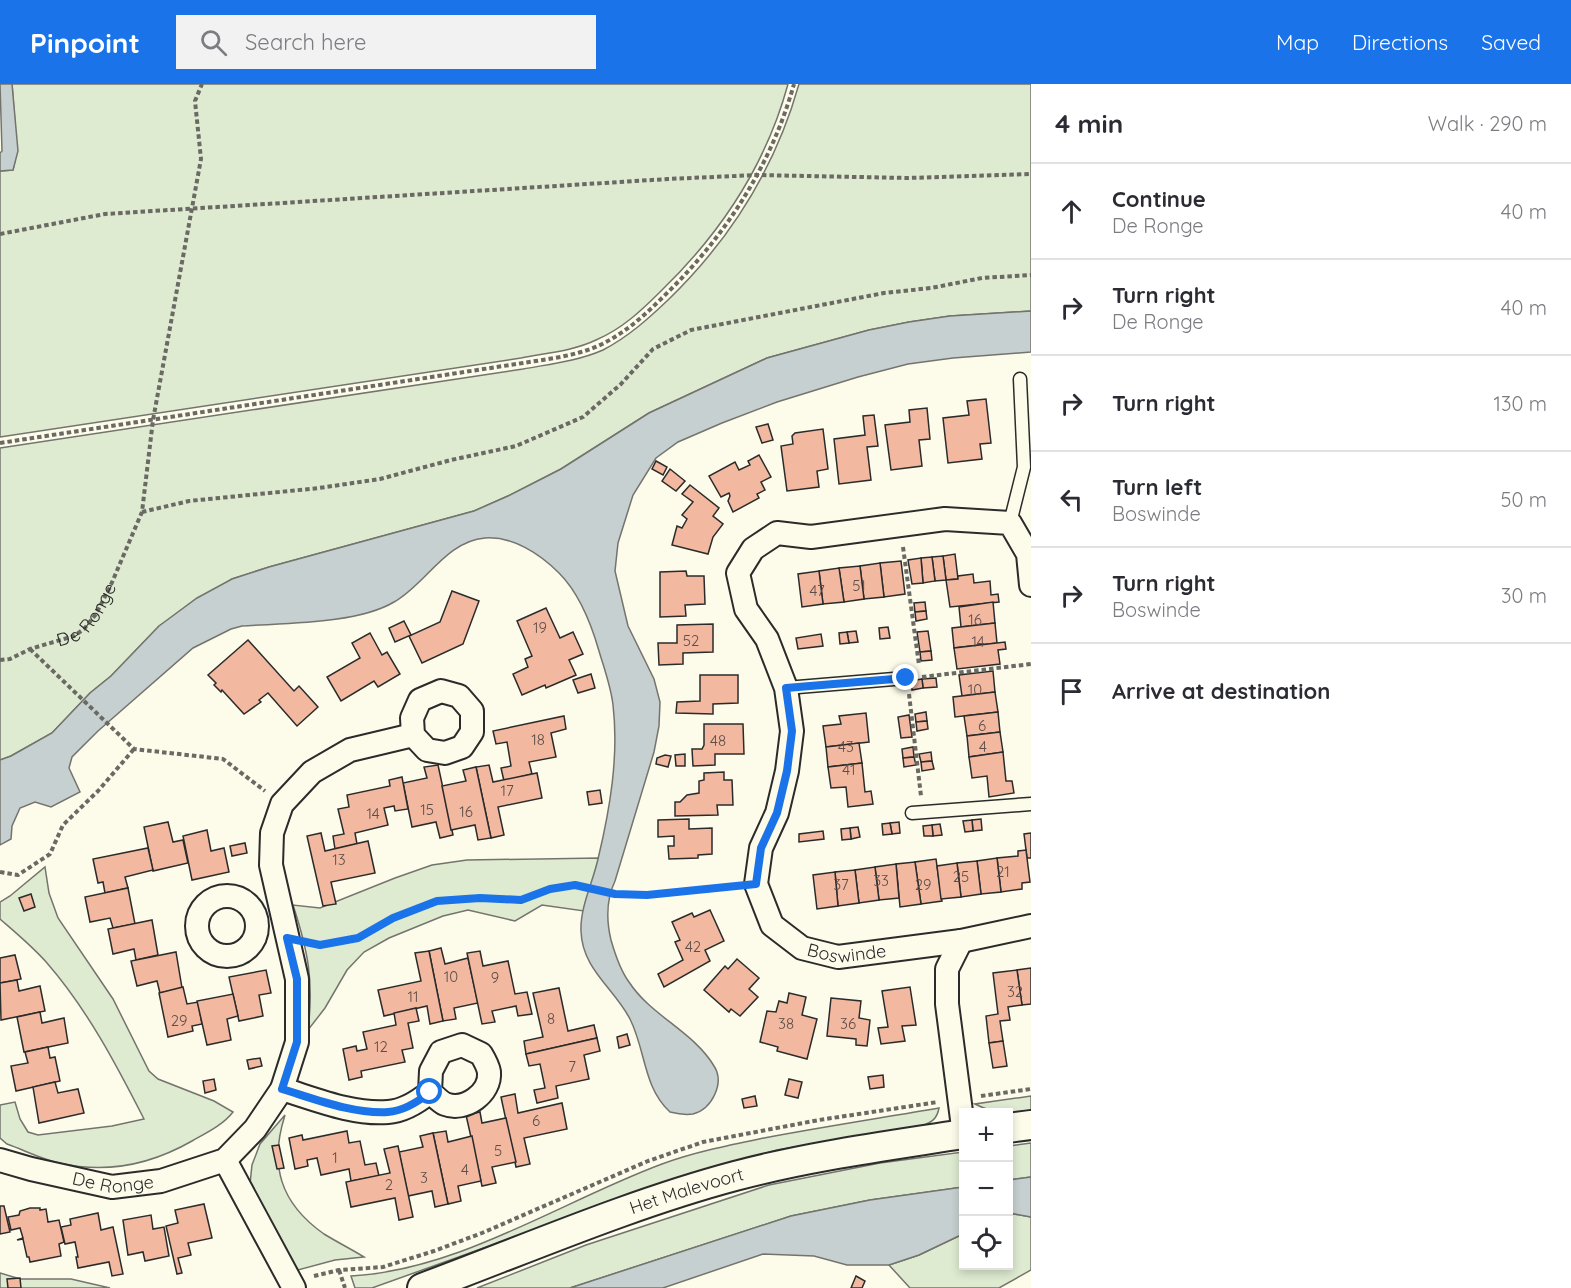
<!DOCTYPE html>
<meta charset="utf-8">
<style>
:root{--surface:#fff;--page:#f2f2f3;--text:#2b2b33;--muted:#7c7c81;--line:#e1e1e2;--accent:#1a73e8}
body{margin:0;font-family:Quicksand,sans-serif;background:var(--page);color:var(--text)}
.controls{position:absolute;right:18px;bottom:18px;display:grid;overflow:hidden;border-radius:0px;box-shadow:0 3px 9px #0003}
.controls button{width:54px;height:54px;display:grid;place-items:center;padding:0;border:0;border-bottom:2px solid var(--line);background:var(--surface);color:var(--text);font:30px sans-serif}
.stop{position:absolute;width:18px;height:18px;margin:-14px;border:4px solid #1a73e8;border-radius:50%;background:#fff}
.stop.end{background:#1a73e8;border-color:#fff;box-shadow:0 2px 6px #0008}
.list{margin:0;padding:0;list-style:none}
h2{display:flex;justify-content:space-between;align-items:center;height:78px;margin:0;padding:0 24px;font-size:26px}
h2 small{font-size:20px;font-weight:400;color:var(--muted)}
.list li{display:grid;grid-template-columns:39px 1fr auto;gap:18px;align-items:center;box-sizing:border-box;height:96px;padding:0 24px;border-top:2px solid var(--line)}
.list b{display:block;font-size:22px;white-space:nowrap}
.list p{margin:0;font-size:20px;white-space:nowrap;color:var(--muted)}
.list em{font-size:20px;font-style:normal;color:var(--muted)}
.icon{flex:none;width:33px;height:33px;fill:none;stroke:currentColor;stroke-width:2;stroke-linecap:round;stroke-linejoin:round}
.map{position:relative;flex:none;width:1031px;height:1204px;overflow:hidden}
header{display:flex;align-items:center;gap:36px;box-sizing:border-box;height:84px;padding:0 30px;background:var(--accent);color:#fff}
header strong{font-size:28px}
nav{display:flex;gap:33px;margin-inline-start:auto;font-size:21px}
.search{width:420px;height:54px;background:var(--page);display:flex;align-items:center;gap:15px;box-sizing:border-box;padding:0 21px;border-radius:0px;color:var(--muted);font-size:22px}
main{display:flex}
aside{flex:1;background:var(--surface)}
.map>svg:first-child{display:block}
.green{fill:#deebd1;stroke:#74746e;stroke-width:1.5}
.water{fill:#c7d0d0;stroke:#74746e;stroke-width:1.5}
.building{fill:#f2b8a0;stroke:#2b2b2b;stroke-width:1.5}
.lines{fill:none;stroke-linecap:round;stroke-linejoin:round}
.service-casing{stroke:#2b2b2b;stroke-width:15}
.minor-casing{stroke:#2b2b2b;stroke-width:26}
.tertiary-casing{stroke:#2b2b2b;stroke-width:32}
.path{stroke:#6a6964;stroke-width:4;stroke-dasharray:4.5 3;stroke-linecap:butt}
.service{stroke:#fdfbea;stroke-width:12}
.minor{stroke:#fdfbea;stroke-width:22}
.tertiary{stroke:#fdfbea;stroke-width:28}
.route{stroke:#1a73e8;stroke-width:8}
.labels{text-anchor:middle;stroke-width:4.5;stroke-linejoin:round;paint-order:stroke}
.number-label{font-size:15px;fill:#5d4e48}
.street-label{font-size:18px;fill:#2b2b2b;stroke:#fdfbea}
</style>
<header>
<strong>Pinpoint</strong>
<div class="search"><svg class="icon" aria-label="search" viewBox="0 0 24 24"><circle cx="10" cy="10" r="6"/><path d="M15 15l6 6"/></svg>Search here</div>
<nav><a>Map</a><a>Directions</a><a>Saved</a></nav>
</header>
<main>
<div class="map">
<svg width="1031" height="1204" viewBox="0 0 1031 1204">
<rect width="100%" height="100%" fill="#fdfbea"/>
<!-- green -->
<g class="green">
<path d="M12 0H788C766 81 721 149 661 207 642 226 622 245 596 256 573 267 546 269 521 274L0 353V87L13 86 17 67Z"/>
<path d="M799 0H1031V227L950 232 909 238 869 246 767 274 649 329 561 385 508 412 474 427 269 483 232 495 159 542 111 592 90 609 52 649 11 672 0 676V364L523 285C550 280 578 277 603 266 628 253 648 235 668 216 731 155 775 85 799 0Z"/>
<path d="M599 774 584 827 542 821 515 837 468 826 443 832 389 854 364 868 347 886 325 924 308 946C314 897 308 867 293 821L320 824 395 794 432 781 467 776Z"/>
<path d="M45 783 49 809 58 834 113 915 149 987 158 995 214 1017 233 1028C223 1041 206 1049 192 1057 150 1081 106 1090 59 1079 41 1075 24 1066 7 1060L0 1054V1021L15 1018 20 1035 28 1048 38 1051 112 1042 144 1035C116 980 87 925 47 879 33 863 16 849 0 835V818L10 812Z"/>
<path d="M1031 1012V1026C1008 1030 997 1031 975 1020Z"/>
<path d="M939 1024C937 1035 932 1038 922 1042L777 1066 676 1095 372 1204H355L351 1192C460 1186 562 1117 662 1080 695 1068 730 1061 764 1054 822 1043 881 1034 939 1024Z"/>
<path d="M285 1031C269 1081 280 1119 324 1150 337 1158 351 1165 364 1173L335 1176 298 1186 271 1149 250 1100 252 1081 260 1060Z"/>
<polygon points="1031,1059 1031,1093 1009,1096 1009,1062"/>
<polygon points="963,1068 963,1103 870,1116 791,1132 570,1204 477,1204 586,1161 769,1101 880,1079"/>
<polygon points="1009,1129 1031,1133 1031,1186 999,1204 910,1204 889,1181 919,1171 963,1150 963,1182 1008,1182"/>
<polygon points="0,1189 20,1195 71,1195 110,1204 0,1204"/>
</g>
<!-- water -->
<g class="water">
<polygon points="0,0 12,0 18,67 13,86 0,87 0,69 2,67"/>
<path d="M1031 227V268L953 274 908 280 858 293 777 318 722 339 678 358 656 374 633 411 618 459 615 487 628 542 654 595 660 618 659 642 654 668 615 797C606 816 606 835 611 856 615 870 620 886 629 898 651 932 693 947 714 982 725 999 712 1025 693 1030 686 1031 678 1030 670 1028 643 1003 646 967 630 935 614 904 582 885 581 847 580 823 593 798 598 775 610 725 619 672 613 621 611 603 604 584 599 567 591 539 579 509 559 489 540 470 513 452 485 454 446 457 425 501 394 518 357 540 286 539 242 542L231 545 193 564 98 647 72 673 69 684 80 708 51 723 35 718 20 724 12 742 11 755 0 761V676L11 672 52 649 90 609 111 592 159 542 197 514 232 495 269 483 474 427 508 412 561 385 649 329 767 274 869 246 909 238 950 232Z"/>
<polygon points="1031,1093 1031,1133 1009,1129 1009,1096"/>
<polygon points="963,1103 963,1150 919,1171 889,1181 847,1181 814,1172 763,1170 663,1204 570,1204 791,1132 870,1116"/>
</g>
<!-- building -->
<g class="building">
<polygon points="986,315 991,359 980,360 982,375 948,379 943,334 969,331 967,317"/>
<polygon points="927,324 930,355 919,356 922,382 891,386 885,341 910,338 909,326"/>
<polygon points="874,331 878,362 867,363 871,396 839,400 834,355 865,351 863,332"/>
<polygon points="768,340 773,356 762,359 756,343"/>
<polygon points="823,345 828,385 817,387 819,403 787,407 781,362 793,360 792,352 795,349"/>
<polygon points="759,371 771,393 761,398 765,406 757,410 759,414 733,428 728,417 730,412 729,409 721,413 709,392 735,378 739,386 750,381 748,377"/>
<polygon points="656,377 667,383 663,391 652,385"/>
<polygon points="670,385 685,397 676,407 662,397"/>
<polygon points="690,401 719,424 713,432 723,440 713,453 708,470 672,461 677,442 682,444 687,435 682,431 693,418 682,410"/>
<polygon points="955,470 958,495 946,496 943,472"/>
<polygon points="943,472 946,496 935,497 932,473"/>
<polygon points="932,473 935,497 923,499 921,474"/>
<polygon points="921,474 923,499 912,500 908,476"/>
<polygon points="901,477 905,510 884,513 880,479"/>
<polygon points="880,479 884,513 864,515 860,482"/>
<polygon points="860,482 864,515 844,518 839,484"/>
<polygon points="839,484 844,518 823,520 819,487"/>
<polygon points="686,487 687,492 704,492 705,520 685,521 686,532 660,533 660,488"/>
<polygon points="819,487 823,520 802,523 798,490"/>
<polygon points="973,490 974,499 990,497 991,511 998,510 999,518 950,523 946,496 958,495 958,492"/>
<polygon points="452,507 479,517 463,560 422,579 409,552 440,538"/>
<polygon points="925,518 926,527 915,528 914,519"/>
<polygon points="993,518 995,539 961,543 959,523"/>
<polygon points="546,524 560,554 573,548 583,570 569,576 576,591 546,604 545,601 522,611 513,590 528,583 525,575 532,572 517,537"/>
<polygon points="926,527 927,535 916,537 915,528"/>
<polygon points="404,537 411,551 395,558 389,544"/>
<polygon points="995,539 997,559 954,564 952,544"/>
<polygon points="713,540 713,568 683,569 683,580 659,581 658,559 677,559 677,541"/>
<polygon points="888,543 890,554 880,555 879,544"/>
<polygon points="856,547 858,558 849,559 847,548"/>
<polygon points="928,547 931,567 920,568 917,548"/>
<polygon points="847,548 849,559 840,560 839,549"/>
<polygon points="370,549 382,571 387,568 400,590 378,603 374,597 341,617 327,593 360,574 352,559"/>
<polygon points="821,550 823,562 798,565 796,554"/>
<polygon points="248,556 294,607 299,602 318,623 297,642 268,609 259,616 261,618 244,630 222,606 221,608 214,601 216,599 208,591"/>
<polygon points="1005,558 1006,565 998,566 1000,580 957,585 954,564"/>
<polygon points="931,567 932,576 921,577 920,568"/>
<polygon points="993,587 995,608 962,612 959,591"/>
<polygon points="591,590 595,604 578,609 573,596"/>
<polygon points="700,591 738,591 738,619 713,620 713,630 676,629 677,618 700,617"/>
<polygon points="936,594 937,603 923,604 922,595"/>
<polygon points="922,595 923,604 912,606 911,597"/>
<polygon points="995,608 998,628 955,633 953,613"/>
<polygon points="926,628 927,637 916,638 915,630"/>
<polygon points="998,628 1000,648 967,652 964,632"/>
<polygon points="866,629 869,658 826,663 823,642 841,640 839,632"/>
<polygon points="909,631 912,653 901,654 898,633"/>
<polygon points="564,632 566,645 551,649 556,673 529,678 532,690 504,697 501,684 511,682 507,658 496,660 493,647"/>
<polygon points="927,637 928,645 917,647 916,638"/>
<polygon points="704,640 743,640 744,670 715,670 715,681 693,682 692,665 702,665 704,661"/>
<polygon points="1000,648 1003,668 969,673 967,652"/>
<polygon points="859,659 862,679 828,683 826,663"/>
<polygon points="913,663 914,673 903,674 902,665"/>
<polygon points="931,668 932,677 921,678 919,670"/>
<polygon points="1003,668 1006,697 1012,697 1014,709 989,713 987,692 972,694 969,673"/>
<polygon points="685,670 685,682 676,682 675,671"/>
<polygon points="665,671 671,672 668,683 656,680 657,674"/>
<polygon points="914,673 916,681 904,683 903,674"/>
<polygon points="932,677 934,685 922,687 921,678"/>
<polygon points="862,679 865,708 871,707 873,720 848,723 846,703 831,704 828,683"/>
<polygon points="438,681 453,751 440,754 436,738 412,743 403,699 427,694 424,683"/>
<polygon points="489,681 493,698 537,689 542,714 498,723 504,751 491,754 476,683"/>
<polygon points="476,683 491,754 478,756 475,741 451,746 442,702 466,697 463,686"/>
<polygon points="724,688 724,696 732,696 733,721 717,721 718,731 675,732 675,718 680,718 687,711 699,709 699,697 704,696 704,689"/>
<polygon points="402,693 408,725 395,727 394,722 384,724 388,741 355,749 357,760 335,765 333,752 344,750 338,725 349,723 347,711 390,702 389,696"/>
<polygon points="600,706 602,719 589,721 587,708"/>
<polygon points="689,735 689,745 712,744 712,770 698,771 698,774 669,775 668,762 674,762 674,752 658,753 658,736"/>
<polygon points="981,735 982,746 973,747 972,736"/>
<polygon points="972,736 973,747 965,748 963,737"/>
<polygon points="168,738 173,758 183,756 188,779 153,787 144,743"/>
<polygon points="899,738 900,749 892,750 890,739"/>
<polygon points="890,739 892,750 883,751 882,740"/>
<polygon points="940,740 942,751 933,752 932,741"/>
<polygon points="932,741 933,752 924,752 923,742"/>
<polygon points="858,743 860,753 851,755 850,744"/>
<polygon points="850,744 851,755 842,756 841,745"/>
<polygon points="207,746 211,767 224,764 229,788 192,796 183,752"/>
<polygon points="823,747 824,755 799,758 799,750"/>
<polygon points="321,749 325,767 368,757 375,789 331,798 336,820 323,822 307,752"/>
<polygon points="1031,749 1031,774 1027,774 1024,750"/>
<polygon points="245,759 247,769 232,772 230,762"/>
<polygon points="148,764 153,786 125,793 128,804 105,809 103,798 98,799 93,775"/>
<polygon points="1026,766 1030,798 1022,799 1022,805 1001,808 997,774 1018,772 1018,767"/>
<polygon points="997,774 1001,808 981,810 977,777"/>
<polygon points="936,775 942,817 921,820 915,778"/>
<polygon points="977,777 981,810 961,813 957,779"/>
<polygon points="915,778 921,820 900,823 896,780"/>
<polygon points="957,779 961,813 941,815 937,782"/>
<polygon points="896,780 899,814 879,816 875,783"/>
<polygon points="875,783 879,816 859,819 855,786"/>
<polygon points="855,786 859,819 838,822 835,788"/>
<polygon points="835,788 838,822 817,825 813,791"/>
<polygon points="128,804 135,840 113,844 110,834 90,838 85,813"/>
<polygon points="31,810 35,823 24,827 19,814"/>
<polygon points="710,826 724,857 705,866 710,877 664,903 658,890 683,876 675,858 680,856 672,838 692,829 694,833"/>
<polygon points="152,836 158,871 136,876 134,865 113,870 108,845"/>
<polygon points="441,864 445,880 468,874 478,919 454,924 456,935 443,937 429,867"/>
<polygon points="429,867 443,937 430,940 427,922 384,932 378,906 421,897 415,869"/>
<polygon points="480,867 483,882 508,877 515,910 527,908 532,930 518,932 516,922 492,927 495,938 482,940 467,869"/>
<polygon points="176,868 182,904 160,909 157,897 137,902 131,877"/>
<polygon points="15,871 21,895 0,899 0,874"/>
<polygon points="737,875 759,894 749,905 758,913 740,932 731,925 729,928 704,906 725,882 728,885"/>
<polygon points="1031,884 1031,920 1022,921 1017,886"/>
<polygon points="266,886 271,909 259,911 263,932 239,937 229,893"/>
<polygon points="1017,886 1022,921 1008,923 1010,936 1000,937 1003,957 989,959 986,932 998,930 993,889"/>
<polygon points="17,896 19,907 40,902 45,927 1,936 0,899"/>
<polygon points="183,903 187,920 198,918 202,940 192,942 193,947 168,953 159,909"/>
<polygon points="910,903 916,941 902,942 905,957 881,960 878,944 888,943 882,907"/>
<polygon points="559,904 568,947 594,941 597,954 526,970 524,957 543,953 533,909"/>
<polygon points="789,909 806,913 802,931 817,935 807,975 777,967 778,963 760,958 767,927 776,928 779,917 787,919"/>
<polygon points="233,910 238,932 227,935 231,956 207,961 197,917"/>
<polygon points="831,914 861,917 859,934 870,936 867,962 856,961 856,955 827,952"/>
<polygon points="416,924 419,937 408,939 413,964 402,966 405,978 361,987 362,993 349,996 343,965 356,962 357,967 367,965 363,948 396,941 394,929"/>
<polygon points="40,928 42,939 64,934 68,959 24,968 17,933"/>
<polygon points="627,950 630,961 619,964 617,953"/>
<polygon points="597,954 600,967 584,971 589,995 556,1002 558,1014 537,1019 534,1006 545,1004 540,980 529,982 526,970"/>
<polygon points="1003,957 1007,982 993,984 989,959"/>
<polygon points="48,963 50,974 55,973 60,997 16,1007 11,982 28,979 25,968"/>
<polygon points="260,974 262,982 249,985 247,976"/>
<polygon points="883,991 884,1003 870,1005 868,993"/>
<polygon points="214,995 216,1006 205,1009 203,997"/>
<polygon points="789,995 802,998 798,1014 785,1011"/>
<polygon points="55,998 58,1009 78,1005 84,1029 39,1039 33,1003"/>
<polygon points="515,1010 518,1029 562,1019 567,1045 524,1054 530,1080 516,1083 501,1013"/>
<polygon points="755,1012 757,1022 744,1024 742,1015"/>
<polygon points="480,1028 482,1039 506,1034 516,1078 492,1083 496,1099 482,1102 466,1031"/>
<polygon points="347,1047 349,1059 360,1057 365,1081 376,1079 379,1092 351,1097 349,1085 321,1091 317,1074 307,1076 308,1082 295,1085 289,1054 302,1051 303,1056"/>
<polygon points="446,1047 448,1058 472,1052 481,1097 458,1102 461,1117 448,1120 433,1049"/>
<polygon points="433,1049 448,1120 435,1123 432,1107 408,1112 399,1068 423,1063 420,1052"/>
<polygon points="279,1061 284,1084 277,1085 272,1062"/>
<polygon points="398,1062 413,1133 399,1136 395,1114 351,1123 346,1098 390,1089 384,1065"/>
<polygon points="204,1120 212,1154 188,1159 191,1171 178,1174 182,1189 177,1190 166,1142 178,1139 175,1126"/>
<polygon points="0,1122 4,1122 10,1148 0,1150"/>
<polygon points="30,1124 40,1124 40,1126 46,1125 48,1138 59,1136 64,1158 59,1160 61,1172 30,1178 29,1173 27,1173 23,1155 17,1156 23,1154 20,1144 11,1146 8,1133 19,1131 20,1127"/>
<polygon points="98,1129 101,1146 113,1143 123,1190 112,1192 109,1178 78,1184 76,1173 78,1173 75,1158 65,1160 61,1143 71,1141 70,1135"/>
<polygon points="151,1131 153,1145 164,1143 169,1172 145,1177 143,1168 128,1171 123,1136"/>
<polygon points="856,1192 865,1197 862,1204 851,1204"/>
<polygon points="20,1194 21,1204 8,1204 7,1195"/>
</g>
<g class="lines">
<!-- service casing -->
<g class="service-casing">
<g id="service">
<polyline points="1010,439 1024,383 1020,295"/>
<polyline points="786,604 906,594"/>
<polyline points="912,729 1031,720"/>
</g>
</g>
<!-- minor casing -->
<g class="minor-casing">
<g id="minor">
<path id="s2" d="M1031 501 1028 470 1010 439 945 435 811 453 777 449 753 465 738 489 746 525 767 555 786 604 792 647 787 687 777 729 761 764 756 800 772 841 802 864 838 873 961 857 1031 842"/>
<polygon points="441,607 459,612 472,627 472,648 462,663 445,669 427,666 413,651 412,634 420,616"/>
<circle cx="227" cy="842" r="30"/>
<polyline points="961,857 947,885 947,920 963,1043"/>
<path d="M462 961 481 970C484 975 488 982 489 988 491 1009 465 1028 445 1020 440 1018 434 1011 430 1008L431 987 441 968Z"/>
<path d="M282 1005C315 1015 353 1031 388 1028 404 1027 419 1017 430 1008"/>
<path id="s3" d="M0 1076 31 1085 112 1103 161 1097 225 1076 255 1045 282 1005 297 958V895L271 781 272 749 282 720 312 688 350 666 413 651"/>
<polyline points="225,1076 294,1204"/>
</g>
</g>
<!-- tertiary casing -->
<g class="tertiary-casing">
<g id="tertiary">
<polyline points="1008,1044 1031,1041"/>
<path id="s4" d="M422 1204C524 1166 630 1120 735 1092 810 1072 887 1062 963 1050"/>
</g>
</g>
<!-- path -->
<g class="path">
<polyline points="0,150 105,130 668,95 757,91 908,94 1031,90"/>
<path d="M0 359 523 279C548 275 575 272 598 262 624 250 644 232 664 212 725 153 771 82 794 0"/>
<polyline points="142,428 189,417 319,404 380,395 451,376 516,362 583,333 621,300 653,265 691,246 884,209 931,204 982,194 1031,191"/>
<polyline points="903,463 919,581"/>
<polyline points="30,565 134,665 223,675 265,707"/>
<path id="s1" d="M0 576 10 575 30 565 74 552 84 545 96 530 110 503 142 428 153 336 201 75 195 17 202 0"/>
<polyline points="922,593 1031,580"/>
<polyline points="909,610 921,712"/>
<polyline points="0,788 18,791 50,770 63,741 98,707 134,665"/>
<polyline points="311,859 320,861 358,854 393,834 437,817 479,814 521,816 550,805 575,801 615,810 647,811 735,802"/>
<polyline points="981,1012 1031,1005"/>
<polyline points="339,1186 345,1204"/>
<polyline points="314,1192 339,1186 383,1183 434,1167 482,1149 648,1077 703,1058 819,1036 938,1018"/>
</g>
<!-- service -->
<use href="#service" class="service"/>
<!-- minor -->
<use href="#minor" class="minor"/>
<!-- tertiary -->
<use href="#tertiary" class="tertiary"/>
</g>
<g class="lines">
<!-- route -->
<path class="route" d="M430 1008C419 1017 404 1027 388 1028 353 1030 315 1015 282 1005L297 958V895L287 854 320 861 358 854 393 834 437 817 480 814 521 816 550 805 575 801 615 810 647 811 756 800 761 764 777 729 787 687 792 647 786 604 906 594"/>
</g>
<g class="labels">
<!-- number labels -->
<g class="number-label">
<text x="859" y="507">51</text>
<text x="817" y="512">47</text>
<text x="975" y="541">16</text>
<text x="540" y="549">19</text>
<text x="691" y="562">52</text>
<text x="978" y="563">14</text>
<text x="975" y="611">10</text>
<text x="982" y="647">6</text>
<text x="538" y="661">18</text>
<text x="718" y="662">48</text>
<text x="846" y="668">43</text>
<text x="983" y="668">4</text>
<text x="849" y="691">41</text>
<text x="507" y="712">17</text>
<text x="427" y="731">15</text>
<text x="466" y="733">16</text>
<text x="373" y="735">14</text>
<text x="339" y="781">13</text>
<text x="1003" y="793">21</text>
<text x="961" y="798">25</text>
<text x="881" y="802">33</text>
<text x="841" y="806">37</text>
<text x="923" y="806">29</text>
<text x="693" y="868">42</text>
<text x="451" y="898">10</text>
<text x="495" y="899">9</text>
<text x="1015" y="913">32</text>
<text x="413" y="918">11</text>
<text x="551" y="940">8</text>
<text x="179" y="942">29</text>
<text x="786" y="945">38</text>
<text x="848" y="945">36</text>
<text x="381" y="968">12</text>
<text x="572" y="988">7</text>
<text x="536" y="1042">6</text>
<text x="498" y="1072">5</text>
<text x="335" y="1079">1</text>
<text x="465" y="1091">4</text>
<text x="424" y="1099">3</text>
<text x="389" y="1106">2</text>
</g>
<!-- street labels -->
<g class="street-label">
<text dy="6" stroke="none"><textPath href="#s1" startOffset="102">De Ronge</textPath></text>
<text dy="6" stroke="none"><textPath href="#s2" startOffset="814">Boswinde</textPath></text>
<text dy="6" stroke="none"><textPath href="#s3" startOffset="116">De Ronge</textPath></text>
<text dy="6" stroke="none"><textPath href="#s4" startOffset="282">Het Malevoort</textPath></text>
</g>
</g>
</svg>
<div class="controls">
<button>+</button>
<button>−</button>
<button><svg class="icon" aria-label="locate" viewBox="0 0 24 24"><circle cx="12" cy="12" r="6"/><path d="M12 2v4M12 18v4M2 12h4M18 12h4"/></svg></button>
</div>
<div class="stop" style="left:430px;top:1008px"></div>
<div class="stop end" style="left:906px;top:594px"></div>
</div>
<aside>
<h2>4 min<small>Walk · 290 m</small></h2>
<ul class="list">
<li><svg class="icon" aria-label="ahead" viewBox="0 0 24 24"><path d="M12 20V5M6 11l6-6 6 6"/></svg><div><b>Continue</b><p>De Ronge</p></div><em>40 m</em></li>
<li><svg class="icon" aria-label="right" viewBox="0 0 24 24"><path d="M7 20v-9h11M14 6l5 5-5 5"/></svg><div><b>Turn right</b><p>De Ronge</p></div><em>40 m</em></li>
<li><svg class="icon" aria-label="right" viewBox="0 0 24 24"><path d="M7 20v-9h11M14 6l5 5-5 5"/></svg><div><b>Turn right</b></div><em>130 m</em></li>
<li><svg class="icon" aria-label="left" viewBox="0 0 24 24"><path d="M17 20v-9H6M10 6l-5 5 5 5"/></svg><div><b>Turn left</b><p>Boswinde</p></div><em>50 m</em></li>
<li><svg class="icon" aria-label="right" viewBox="0 0 24 24"><path d="M7 20v-9h11M14 6l5 5-5 5"/></svg><div><b>Turn right</b><p>Boswinde</p></div><em>30 m</em></li>
<li><svg class="icon" aria-label="arrive" viewBox="0 0 24 24"><path d="M6 21V4h12l-3 4 3 4H6"/></svg><div><b>Arrive at destination</b></div></li>
</ul>
</aside>
</main>
